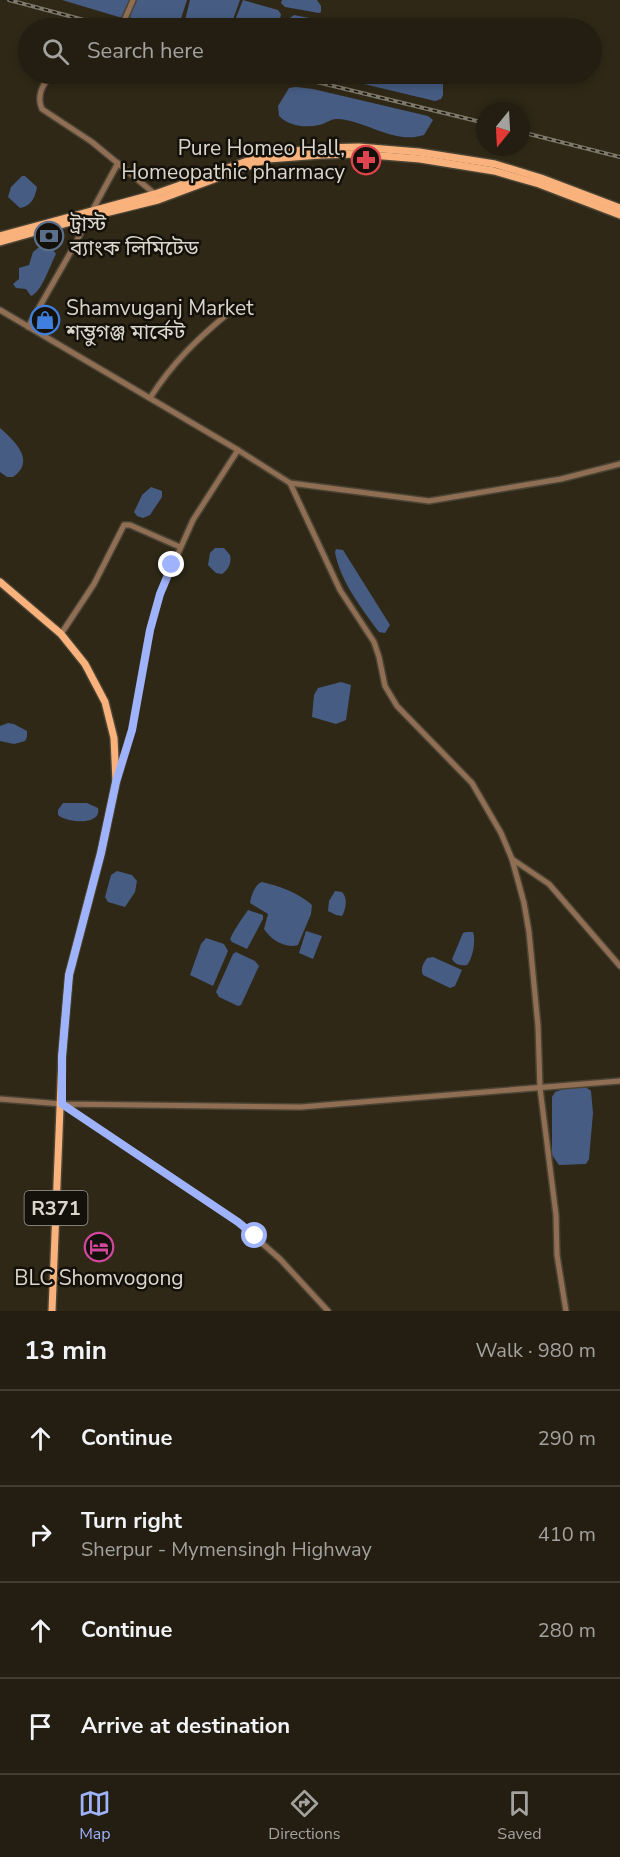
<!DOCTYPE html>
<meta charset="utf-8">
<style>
:root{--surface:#231e11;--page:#2f2b1f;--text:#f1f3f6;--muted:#a3a29f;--line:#403c31;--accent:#9fb3fd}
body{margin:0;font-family:"Nunito Sans","Noto Sans Bengali",sans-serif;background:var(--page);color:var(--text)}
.compass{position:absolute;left:476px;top:102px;width:54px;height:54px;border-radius:50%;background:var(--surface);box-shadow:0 3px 9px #0003;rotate:198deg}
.stop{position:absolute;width:18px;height:18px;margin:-14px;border:4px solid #9fb3fd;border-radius:50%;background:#fff}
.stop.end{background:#9fb3fd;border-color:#fff;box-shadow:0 2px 6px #0008}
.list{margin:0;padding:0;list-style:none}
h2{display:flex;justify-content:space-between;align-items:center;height:78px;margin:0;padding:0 24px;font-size:26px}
h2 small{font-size:20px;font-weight:400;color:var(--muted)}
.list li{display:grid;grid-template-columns:39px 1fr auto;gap:18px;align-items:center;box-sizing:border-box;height:96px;padding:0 24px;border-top:2px solid var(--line)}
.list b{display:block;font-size:22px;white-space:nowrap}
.list p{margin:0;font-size:20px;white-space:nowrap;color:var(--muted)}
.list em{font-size:20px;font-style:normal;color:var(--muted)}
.icon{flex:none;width:33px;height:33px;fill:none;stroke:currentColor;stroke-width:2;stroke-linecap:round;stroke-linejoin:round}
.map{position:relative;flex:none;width:620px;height:1311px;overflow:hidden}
.search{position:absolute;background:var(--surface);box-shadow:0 3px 9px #0003;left:18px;right:18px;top:18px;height:66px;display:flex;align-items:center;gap:15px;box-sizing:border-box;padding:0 21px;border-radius:33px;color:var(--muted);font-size:22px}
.sheet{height:462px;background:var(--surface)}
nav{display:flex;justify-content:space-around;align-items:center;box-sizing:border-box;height:84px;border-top:2px solid var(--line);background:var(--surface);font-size:16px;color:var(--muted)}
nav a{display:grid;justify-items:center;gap:3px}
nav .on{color:var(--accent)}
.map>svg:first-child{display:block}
.water{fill:#465c83}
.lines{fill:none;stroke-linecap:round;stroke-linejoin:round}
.minor-casing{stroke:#4b4434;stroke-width:8}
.major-casing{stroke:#4b4434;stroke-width:10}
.minor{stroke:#906e54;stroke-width:5}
.major{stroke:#f9b27b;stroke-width:7}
.rail-casing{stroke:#7e786a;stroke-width:4}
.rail{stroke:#14110a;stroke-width:1.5;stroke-dasharray:4.5;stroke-linecap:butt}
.route{stroke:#9fb3fd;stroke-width:8}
.labels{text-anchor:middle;stroke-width:5;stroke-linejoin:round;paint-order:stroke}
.shield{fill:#14110a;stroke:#9f9b92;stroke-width:1.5}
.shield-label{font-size:20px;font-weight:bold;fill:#dbd6cc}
.poi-label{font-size:21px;fill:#dbd6cc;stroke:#14110a;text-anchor:start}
</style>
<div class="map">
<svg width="620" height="1311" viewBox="0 0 620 1311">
<rect width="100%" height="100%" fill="#2f2817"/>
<!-- water -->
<g class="water">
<polygon points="62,0 130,0 122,17 119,17"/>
<polygon points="136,0 187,0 178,28 152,28 131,21 130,14"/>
<polygon points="190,0 240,0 230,28 183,28"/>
<polygon points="243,0 278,10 281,14 278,28 232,28"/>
<polygon points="282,0 317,0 321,6 321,12 319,13 285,7 281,3"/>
<polygon points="294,15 359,28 284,28 287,20"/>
<polygon points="322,74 434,74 443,77 443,95 441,99 435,101"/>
<path d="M296 87 313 89 428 116 433 120 424 135C394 145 366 120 337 119 330 119 325 124 319 125 305 128 289 126 279 116L278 106 289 88Z"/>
<path d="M22 176H25L37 187C35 197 32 206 20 208L8 197 11 187Z"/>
<path d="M43 244 51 247 56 254C50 265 42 292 31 296L26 289 16 288 13 284 19 279V268L29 265 33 252Z"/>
<path d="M0 428C15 441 36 461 13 477H7L0 472Z"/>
<polygon points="151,487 162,491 162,497 150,515 143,518 137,516 134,512 142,495"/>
<path d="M215 548H224L230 555C232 563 228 570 222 574L216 573 208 565 210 553Z"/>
<path d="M336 549 343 550 390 625 385 633 379 632C362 609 340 581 335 552Z"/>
<polygon points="341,682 351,685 346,720 336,724 312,717 314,695 318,688"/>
<polygon points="8,723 14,724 27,731 27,737 25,741 14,744 0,741 0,726"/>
<path d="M63 803H87L98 808C102 826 66 823 58 815V810Z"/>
<polygon points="117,871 132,875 137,881 135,892 125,907 108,902 105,897 111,875"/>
<path d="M262 882C279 886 299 893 312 905L311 914 298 945C286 949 271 940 264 929L268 914 250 903C251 896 255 884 262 882Z"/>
<path d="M335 891 342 892C348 898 346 909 342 916L336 915 328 911 329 901Z"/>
<path d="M248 910 263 915V919L247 949 232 942 230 939C235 928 241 920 248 910Z"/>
<polygon points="306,931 322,936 313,959 299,953"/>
<path d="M466 932H473C476 940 473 958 467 965 462 966 455 965 452 959L463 933Z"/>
<polygon points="206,938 224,944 228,951 213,986 190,975 201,944"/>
<polygon points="236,952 255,961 259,966 241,1005 238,1006 219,997 216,992 233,954"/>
<path d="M433 957 462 970 455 986 450 988 423 975C420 969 423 964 427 958Z"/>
<polygon points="569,1087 587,1088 591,1091 593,1113 589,1159 586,1164 559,1165 552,1155 552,1097 555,1092"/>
</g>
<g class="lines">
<!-- minor casing -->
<g class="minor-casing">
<g id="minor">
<polyline points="121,28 133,0"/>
<path d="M51 74C43 85 36 95 42 109L92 142 155 194"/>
<polyline points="92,211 118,163"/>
<polyline points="0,310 238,450 290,483 429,501 561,479 620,464"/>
<polyline points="28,327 73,248 89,217"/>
<path d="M150 398C173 362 198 338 231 311"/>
<polyline points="290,483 340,590 374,642 379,657 385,686 397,706 472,783 501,833 512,859 549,884 620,966"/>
<polyline points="61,634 94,584 124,525 130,525 180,547"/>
<polyline points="117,781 132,730 150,630 160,594 193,520 238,450"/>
<polyline points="512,859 524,903 529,932 538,1026 540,1088 556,1215 557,1255 566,1311"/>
<polyline points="0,1099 62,1104 301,1107 620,1081"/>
<polyline points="63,1105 238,1222 280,1259 328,1311"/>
</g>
</g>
<!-- major casing -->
<g class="major-casing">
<g id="major">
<polyline points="0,236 155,194 264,155 319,148 359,147 419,152 495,164 541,178 620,208"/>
<polyline points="0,242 89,217 158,200 268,159 321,155 359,154 420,159 494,171 539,184 620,215"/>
<polyline points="0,582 61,634 85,664 105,702 114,738 116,782 101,853 69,975 62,1057 52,1311"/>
</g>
</g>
<!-- minor -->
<use href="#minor" class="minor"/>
<!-- major -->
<use href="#major" class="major"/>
<!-- rail casing -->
<g class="rail-casing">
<g id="rail">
<polyline points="9,0 114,28"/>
<polyline points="284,74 485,123"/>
<polyline points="521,132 620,157"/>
</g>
</g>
<!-- rail -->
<use href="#rail" class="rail"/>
</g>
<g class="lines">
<!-- route -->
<polyline class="route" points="172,565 160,594 150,630 132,730 116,782 101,853 69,975 62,1057 62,1104 238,1222 255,1236"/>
</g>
<!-- icons -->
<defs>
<g id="pharmacy-ring" transform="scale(1.5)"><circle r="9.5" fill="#14110a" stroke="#e0444e" stroke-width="1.5"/><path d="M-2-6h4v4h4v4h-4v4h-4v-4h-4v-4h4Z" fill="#e0444e"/></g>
<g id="bank-ring" transform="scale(1.5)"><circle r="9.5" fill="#14110a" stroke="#5c6f8a" stroke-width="1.5"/><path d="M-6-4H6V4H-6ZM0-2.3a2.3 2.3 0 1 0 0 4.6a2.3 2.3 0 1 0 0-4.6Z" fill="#5c6f8a"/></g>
<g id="shop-ring" transform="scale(1.5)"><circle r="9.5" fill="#14110a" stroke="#3f7fe0" stroke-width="1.5"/><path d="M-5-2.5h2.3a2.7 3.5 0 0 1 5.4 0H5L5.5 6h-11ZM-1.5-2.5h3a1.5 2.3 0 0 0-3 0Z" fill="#3f7fe0"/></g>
<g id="hotel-ring" transform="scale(1.5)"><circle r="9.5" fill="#14110a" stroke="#d1479c" stroke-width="1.5"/><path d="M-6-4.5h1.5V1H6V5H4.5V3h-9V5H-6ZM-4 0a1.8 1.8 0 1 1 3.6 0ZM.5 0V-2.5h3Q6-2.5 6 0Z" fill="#d1479c"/></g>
</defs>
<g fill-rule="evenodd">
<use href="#pharmacy-ring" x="366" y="160"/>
<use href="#bank-ring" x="49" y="236"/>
<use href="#shop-ring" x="45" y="320"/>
<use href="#hotel-ring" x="99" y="1247"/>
</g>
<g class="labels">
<!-- shield labels -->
<rect class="shield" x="24.5" y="1191" width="63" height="34" rx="4.5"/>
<g class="shield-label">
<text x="56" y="1215">R371</text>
</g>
<!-- poi labels -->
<g class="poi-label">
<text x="345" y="155" text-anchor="end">Pure Homeo Hall,<tspan x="345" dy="24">Homeopathic pharmacy</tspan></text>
<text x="70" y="231">ট্রাস্ট<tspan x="70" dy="24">ব্যাংক লিমিটেড</tspan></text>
<text x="66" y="315">Shamvuganj Market<tspan x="66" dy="24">শম্ভুগঞ্জ মার্কেট</tspan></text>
<text x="99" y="1285" text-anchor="middle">BLC Shomvogong</text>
</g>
</g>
</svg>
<svg class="compass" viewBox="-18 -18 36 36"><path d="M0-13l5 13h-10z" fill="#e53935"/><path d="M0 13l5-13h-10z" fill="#a3a29f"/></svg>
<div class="stop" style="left:255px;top:1236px"></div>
<div class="stop end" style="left:172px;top:565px"></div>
<div class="search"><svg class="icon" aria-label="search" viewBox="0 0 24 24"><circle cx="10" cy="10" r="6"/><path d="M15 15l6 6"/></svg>Search here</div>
</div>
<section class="sheet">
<h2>13 min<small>Walk · 980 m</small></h2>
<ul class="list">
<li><svg class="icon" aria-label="ahead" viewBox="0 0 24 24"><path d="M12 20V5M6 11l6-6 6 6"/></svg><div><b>Continue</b></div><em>290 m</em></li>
<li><svg class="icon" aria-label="right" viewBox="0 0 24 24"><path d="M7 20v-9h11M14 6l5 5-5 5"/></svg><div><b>Turn right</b><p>Sherpur - Mymensingh Highway</p></div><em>410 m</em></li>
<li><svg class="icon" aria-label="ahead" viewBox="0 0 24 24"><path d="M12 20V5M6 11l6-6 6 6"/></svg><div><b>Continue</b></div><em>280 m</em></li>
<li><svg class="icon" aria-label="arrive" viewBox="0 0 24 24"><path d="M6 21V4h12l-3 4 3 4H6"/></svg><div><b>Arrive at destination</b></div></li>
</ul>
</section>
<nav>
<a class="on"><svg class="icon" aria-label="map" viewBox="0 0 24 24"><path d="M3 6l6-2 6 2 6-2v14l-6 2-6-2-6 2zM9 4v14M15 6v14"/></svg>Map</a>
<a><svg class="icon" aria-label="directions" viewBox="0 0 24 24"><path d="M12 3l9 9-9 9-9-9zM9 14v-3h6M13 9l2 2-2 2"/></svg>Directions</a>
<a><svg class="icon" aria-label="saved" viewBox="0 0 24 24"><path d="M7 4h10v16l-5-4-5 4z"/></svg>Saved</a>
</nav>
